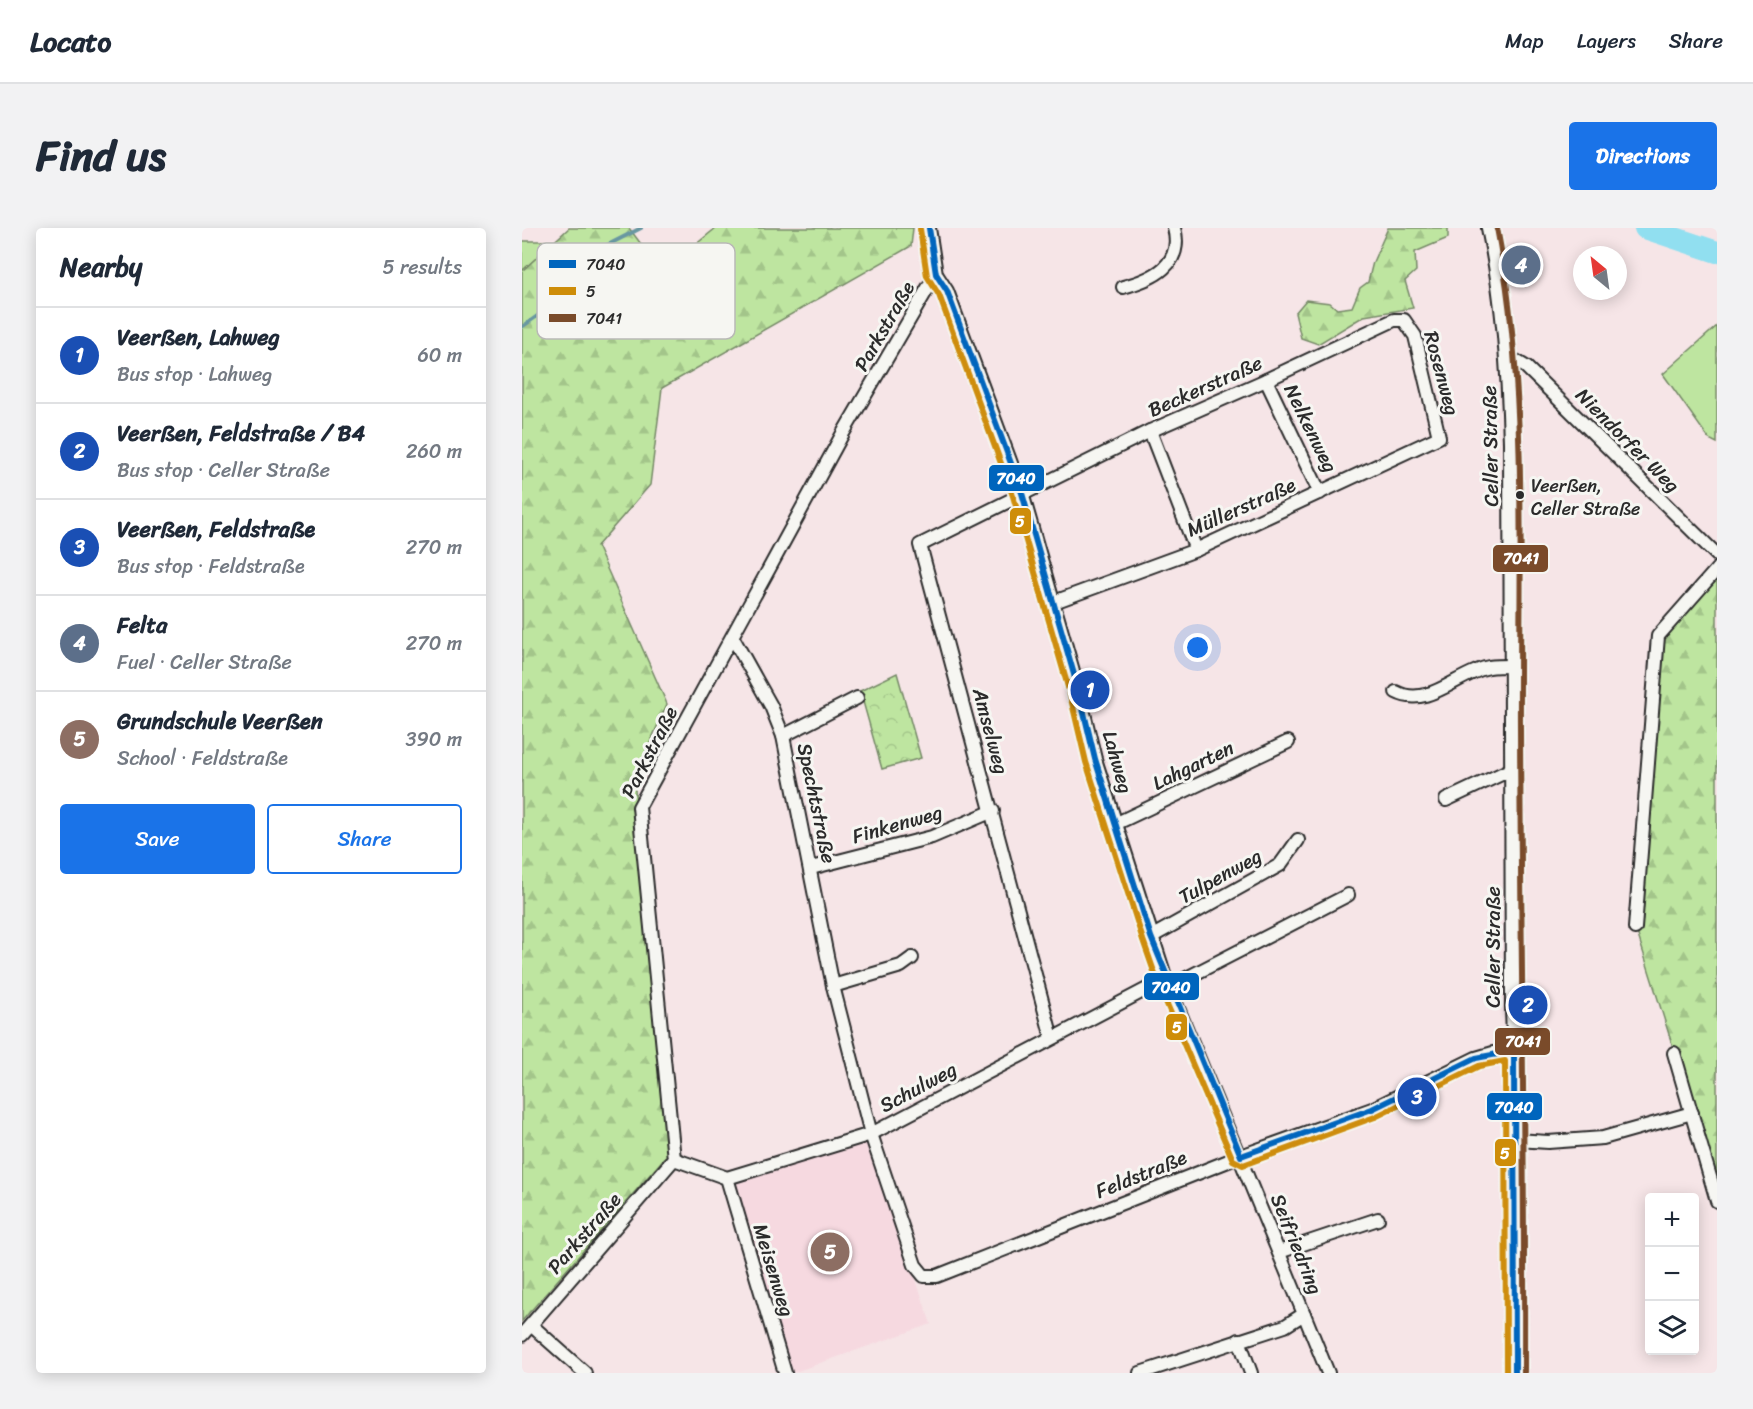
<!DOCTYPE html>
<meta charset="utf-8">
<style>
:root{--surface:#fff;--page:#f2f2f3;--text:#1f2937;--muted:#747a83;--line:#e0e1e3;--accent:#1a73e8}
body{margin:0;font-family:Sriracha,sans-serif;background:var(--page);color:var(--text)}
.controls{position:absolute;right:18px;bottom:18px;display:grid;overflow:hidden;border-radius:6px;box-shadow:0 3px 15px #0003}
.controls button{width:54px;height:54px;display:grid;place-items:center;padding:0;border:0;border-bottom:2px solid var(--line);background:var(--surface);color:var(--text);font:30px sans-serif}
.compass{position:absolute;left:1051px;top:18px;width:54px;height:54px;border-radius:50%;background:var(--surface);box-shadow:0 3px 15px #0003;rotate:331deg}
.you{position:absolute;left:676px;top:420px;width:21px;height:21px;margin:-15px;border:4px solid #fff;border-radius:50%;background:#1a73e8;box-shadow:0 0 0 9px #1a73e833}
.badge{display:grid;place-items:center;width:39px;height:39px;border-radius:50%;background:var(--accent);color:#fff;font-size:20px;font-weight:700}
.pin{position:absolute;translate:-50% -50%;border:3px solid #fff;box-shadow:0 2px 6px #0006}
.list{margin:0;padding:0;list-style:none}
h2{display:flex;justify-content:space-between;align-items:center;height:78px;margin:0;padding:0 24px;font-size:26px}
h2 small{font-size:20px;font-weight:400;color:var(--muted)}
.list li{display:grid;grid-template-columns:39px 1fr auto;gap:18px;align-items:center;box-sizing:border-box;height:96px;padding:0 24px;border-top:2px solid var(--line)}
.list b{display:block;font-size:22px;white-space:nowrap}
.list p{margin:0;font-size:20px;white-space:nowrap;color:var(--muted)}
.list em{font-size:20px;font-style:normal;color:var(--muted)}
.actions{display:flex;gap:12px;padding:18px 24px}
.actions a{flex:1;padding:14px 0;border:2px solid var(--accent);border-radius:6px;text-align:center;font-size:21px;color:var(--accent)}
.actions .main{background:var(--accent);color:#fff}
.icon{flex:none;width:33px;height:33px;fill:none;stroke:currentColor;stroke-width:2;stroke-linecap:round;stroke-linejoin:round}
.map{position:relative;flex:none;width:1195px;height:1145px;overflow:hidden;border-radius:6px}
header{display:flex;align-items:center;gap:36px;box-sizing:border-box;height:84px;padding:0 30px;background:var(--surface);border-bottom:2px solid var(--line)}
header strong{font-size:28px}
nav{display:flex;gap:33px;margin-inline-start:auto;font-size:21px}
.intro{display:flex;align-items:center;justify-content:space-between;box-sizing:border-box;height:144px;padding:0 36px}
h1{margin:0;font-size:42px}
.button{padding:15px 27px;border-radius:6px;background:var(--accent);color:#fff;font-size:21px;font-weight:700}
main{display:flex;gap:36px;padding:0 36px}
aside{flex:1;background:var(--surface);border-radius:6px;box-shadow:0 3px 15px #0003}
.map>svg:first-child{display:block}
.built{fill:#f6d9e0}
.grass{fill:#bee5a0;stroke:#748866;stroke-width:1.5}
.forest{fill:url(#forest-firs);stroke:#748866;stroke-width:1.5}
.park{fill:url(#park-crowns);stroke:#748866;stroke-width:1.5}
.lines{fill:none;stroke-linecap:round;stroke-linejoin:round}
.stream{stroke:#6897a1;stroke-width:4}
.river{stroke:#91dff0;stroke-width:22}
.minor-casing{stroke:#2b2b2b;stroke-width:16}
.minor{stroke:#f6f6f2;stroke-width:12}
.bus-1-casing{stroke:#f6f6f2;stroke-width:10}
.bus-2-casing{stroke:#f6f6f2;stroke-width:10}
.bus-3-casing{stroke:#f6f6f2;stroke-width:10}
.bus-1{stroke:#0065bd;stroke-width:6}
.bus-2{stroke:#ce8d09;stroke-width:6}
.bus-3{stroke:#7a4b2a;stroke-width:6}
.bus-dot{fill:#2b2b2b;stroke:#f6f6f2;stroke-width:2}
.labels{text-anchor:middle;stroke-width:6;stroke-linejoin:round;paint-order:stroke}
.bus-label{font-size:18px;fill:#2b2b2b;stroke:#f6f6f2;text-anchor:start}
.street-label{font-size:20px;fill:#2b2b2b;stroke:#f6f6f2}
.key{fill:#f6f6f2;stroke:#b9b9b6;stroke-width:1.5}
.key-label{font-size:16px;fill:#2b2b2b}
.line-badge{stroke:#f6f6f2;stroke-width:2}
.badge-label{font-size:16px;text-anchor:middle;font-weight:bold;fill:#fff}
</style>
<header>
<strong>Locato</strong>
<nav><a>Map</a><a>Layers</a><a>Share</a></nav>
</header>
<div class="intro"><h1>Find us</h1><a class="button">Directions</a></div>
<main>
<aside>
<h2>Nearby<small>5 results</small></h2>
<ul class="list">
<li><span class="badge" style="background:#1a4fb4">1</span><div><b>Veerßen, Lahweg</b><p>Bus stop · Lahweg</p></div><em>60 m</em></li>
<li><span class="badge" style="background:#1a4fb4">2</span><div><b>Veerßen, Feldstraße / B4</b><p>Bus stop · Celler Straße</p></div><em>260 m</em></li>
<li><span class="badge" style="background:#1a4fb4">3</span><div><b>Veerßen, Feldstraße</b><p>Bus stop · Feldstraße</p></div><em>270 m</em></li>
<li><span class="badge" style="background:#5c6f8a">4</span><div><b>Felta</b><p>Fuel · Celler Straße</p></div><em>270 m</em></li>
<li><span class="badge" style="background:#8d6e63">5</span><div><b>Grundschule Veerßen</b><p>School · Feldstraße</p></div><em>390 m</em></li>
</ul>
<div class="actions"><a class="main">Save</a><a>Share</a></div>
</aside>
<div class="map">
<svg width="1195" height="1145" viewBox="0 0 1195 1145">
<defs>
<pattern id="forest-firs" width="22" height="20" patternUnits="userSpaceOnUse" patternTransform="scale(1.5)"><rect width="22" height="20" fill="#bee5a0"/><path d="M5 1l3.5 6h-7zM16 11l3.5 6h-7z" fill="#a3c58a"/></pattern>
<pattern id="park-crowns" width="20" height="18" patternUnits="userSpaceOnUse" patternTransform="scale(1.5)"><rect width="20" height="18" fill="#bee5a0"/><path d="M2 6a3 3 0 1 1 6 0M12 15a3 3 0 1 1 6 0" fill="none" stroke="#a3c58a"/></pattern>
</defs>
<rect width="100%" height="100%" fill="#f6e5e7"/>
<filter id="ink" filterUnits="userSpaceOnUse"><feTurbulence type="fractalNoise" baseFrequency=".0167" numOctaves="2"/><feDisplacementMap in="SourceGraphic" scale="12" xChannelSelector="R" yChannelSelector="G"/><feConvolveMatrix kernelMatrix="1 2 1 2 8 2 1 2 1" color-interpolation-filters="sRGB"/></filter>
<g filter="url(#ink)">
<!-- built -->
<polygon class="built" points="346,911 409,1096 270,1145 209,953"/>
<!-- grass -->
<g class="grass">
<polygon points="0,13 33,13 0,43"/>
<polygon points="1195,98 1195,215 1187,211 1141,146"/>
</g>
<!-- forest -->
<g class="forest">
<polygon points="47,0 107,0 140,44 194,0 391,0 389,18 140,160 128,257 75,318 145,476 112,551 145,927 0,1093 0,43"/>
<polygon points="866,0 926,0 926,10 893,24 894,43 883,53 891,80 842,88 796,116 779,110 773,85 784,72 808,75 815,81 830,79 838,60 846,54 851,34"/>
<polygon points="1195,344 1195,969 1180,912 1114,701 1136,408"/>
</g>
<!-- park -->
<polygon class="park" points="375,445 399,530 360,541 338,463"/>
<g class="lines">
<!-- stream -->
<polyline class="stream" points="0,99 39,71 72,24 119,0"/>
<!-- river -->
<polyline class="river" points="1123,0 1195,24"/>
<!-- minor casing -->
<g class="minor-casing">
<g id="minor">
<path d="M966 0C981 72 986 141 988 214L990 778 994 912 993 1145"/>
<polyline points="414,46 425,63 500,265 557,464 573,531 644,751 782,1086 763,1098 618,1145"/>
<path d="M601 59C631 51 662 37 652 0"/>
<polyline points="986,128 1004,139 1195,327"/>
<polyline points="744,152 798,265"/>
<polyline points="628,203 674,322"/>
<polyline points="211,410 249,478 261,508 311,758 349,906 393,1037 402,1048 415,1048 719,928 850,881 954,830 971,825 992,823"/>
<path d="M874 464C906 481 936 445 967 439 974 438 983 438 990 438"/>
<polyline points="261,508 335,470"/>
<polyline points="924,572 990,541"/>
<polyline points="593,596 766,514"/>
<polyline points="289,640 410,609 471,583"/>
<polyline points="1113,700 1136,408 1195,341"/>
<polyline points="629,709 758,637 776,612"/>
<polyline points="311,758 379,738 390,730"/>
<polyline points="647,759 826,667"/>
<polyline points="530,810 398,317 628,203 744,152 872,92 882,92 893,108 917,209 674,322 532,374"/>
<polyline points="1152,825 1195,973"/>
<polyline points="994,912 1026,914 1081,910 1170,885"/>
<polyline points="152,931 205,950 349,906 644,751"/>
<polyline points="205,950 263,1145"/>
<polyline points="757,1024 856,991"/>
<polyline points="782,1086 806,1145"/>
<polyline points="9,1097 63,1145"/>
<polyline points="0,1107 152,931 117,579 320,207 414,46 407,0"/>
<polyline points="717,1112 729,1145"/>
</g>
</g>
<!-- minor -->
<use href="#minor" class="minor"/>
<!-- bus-1 casing -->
<g class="bus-1-casing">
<polyline id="bus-1" points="407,0 414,46 425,63 500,265 557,464 573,531 629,709 719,928 850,881 954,830 992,823 993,1145"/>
</g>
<!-- bus-2 casing -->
<g class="bus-2-casing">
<polyline id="bus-2" points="398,1 405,48 417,67 491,268 548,466 564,534 621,712 636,755 711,932 721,937 853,889 957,838 983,833 984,1145"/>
</g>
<!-- bus-3 casing -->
<g class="bus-3-casing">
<path id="bus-3" d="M975 0C1007 164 997 334 998 500 999 715 1003 930 1002 1145"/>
</g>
<!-- bus-1 -->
<use href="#bus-1" class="bus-1"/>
<!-- bus-2 -->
<use href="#bus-2" class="bus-2"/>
<!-- bus-3 -->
<use href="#bus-3" class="bus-3"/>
</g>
</g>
<!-- markers -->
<circle class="bus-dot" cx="998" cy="267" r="5"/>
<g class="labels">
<!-- bus labels -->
<g class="bus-label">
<text x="1009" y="264">Veerßen,<tspan x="1009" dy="23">Celler Straße</tspan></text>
</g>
<!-- street labels -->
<g class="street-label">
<text transform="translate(362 98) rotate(-60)" y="7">Parkstraße</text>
<text transform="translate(920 145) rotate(75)" y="7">Rosenweg</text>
<text transform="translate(683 158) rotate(-24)" y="7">Beckerstraße</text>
<text transform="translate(789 200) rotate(64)" y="7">Nelkenweg</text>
<text transform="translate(1106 212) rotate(45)" y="7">Niendorfer Weg</text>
<text transform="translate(968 218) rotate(-91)" y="7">Celler Straße</text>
<text transform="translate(719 279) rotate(-24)" y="7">Müllerstraße</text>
<text transform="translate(469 503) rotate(75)" y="7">Amselweg</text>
<text transform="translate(127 524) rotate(-63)" y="7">Parkstraße</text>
<text transform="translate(596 534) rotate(74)" y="7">Lahweg</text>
<text transform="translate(671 537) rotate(-26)" y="7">Lahgarten</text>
<text transform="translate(295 575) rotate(78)" y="7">Spechtstraße</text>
<text transform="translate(375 596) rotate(-16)" y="7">Finkenweg</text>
<text transform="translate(698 648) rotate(-29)" y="7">Tulpenweg</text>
<text transform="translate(971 719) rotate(-90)" y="7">Celler Straße</text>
<text transform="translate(396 859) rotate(-28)" y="7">Schulweg</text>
<text transform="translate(619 946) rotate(-22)" y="7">Feldstraße</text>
<text transform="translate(62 1005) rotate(-49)" y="7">Parkstraße</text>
<text transform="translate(775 1016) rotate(68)" y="7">Seifriedring</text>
<text transform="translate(252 1042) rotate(73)" y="7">Meisenweg</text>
</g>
</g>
<!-- legend -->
<rect x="15" y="15" width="198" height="96" rx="9" class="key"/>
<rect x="27" y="32" width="27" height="8" fill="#0065bd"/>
<rect x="27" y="59" width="27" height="8" fill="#ce8d09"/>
<rect x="27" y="86" width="27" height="8" fill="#7a4b2a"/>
<g class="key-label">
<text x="64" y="42">7040</text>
<text x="64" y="69">5</text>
<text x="64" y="96">7041</text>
</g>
<g class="line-badge">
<rect x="466" y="236" width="57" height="28" rx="6" fill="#0065bd"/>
<rect x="487" y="279" width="23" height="28" rx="6" fill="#ce8d09"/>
<rect x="970" y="316" width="57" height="29" rx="6" fill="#7a4b2a"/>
<rect x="621" y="744" width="57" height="29" rx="6" fill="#0065bd"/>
<rect x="643" y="785" width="23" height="28" rx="6" fill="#ce8d09"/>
<rect x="972" y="799" width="57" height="29" rx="6" fill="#7a4b2a"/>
<rect x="964" y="864" width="57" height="29" rx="6" fill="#0065bd"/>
<rect x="972" y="910" width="23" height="29" rx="6" fill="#ce8d09"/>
</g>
<g class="badge-label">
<text x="494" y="256">7040</text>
<text x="498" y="299">5</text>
<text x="999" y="336">7041</text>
<text x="649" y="765">7040</text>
<text x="655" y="805">5</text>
<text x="1001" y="819">7041</text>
<text x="992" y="885">7040</text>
<text x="983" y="931">5</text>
</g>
</svg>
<div class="controls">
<button>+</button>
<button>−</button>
<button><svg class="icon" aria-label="layers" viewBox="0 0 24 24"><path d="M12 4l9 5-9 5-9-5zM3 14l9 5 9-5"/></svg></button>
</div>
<svg class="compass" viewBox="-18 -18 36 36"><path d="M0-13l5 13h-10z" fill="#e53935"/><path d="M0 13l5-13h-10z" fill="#747a83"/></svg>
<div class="you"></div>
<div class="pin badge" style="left:568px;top:462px;background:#1a4fb4">1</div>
<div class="pin badge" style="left:1006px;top:777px;background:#1a4fb4">2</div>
<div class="pin badge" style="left:895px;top:869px;background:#1a4fb4">3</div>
<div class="pin badge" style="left:999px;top:37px;background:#5c6f8a">4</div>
<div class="pin badge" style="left:308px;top:1024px;background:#8d6e63">5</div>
</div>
</main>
